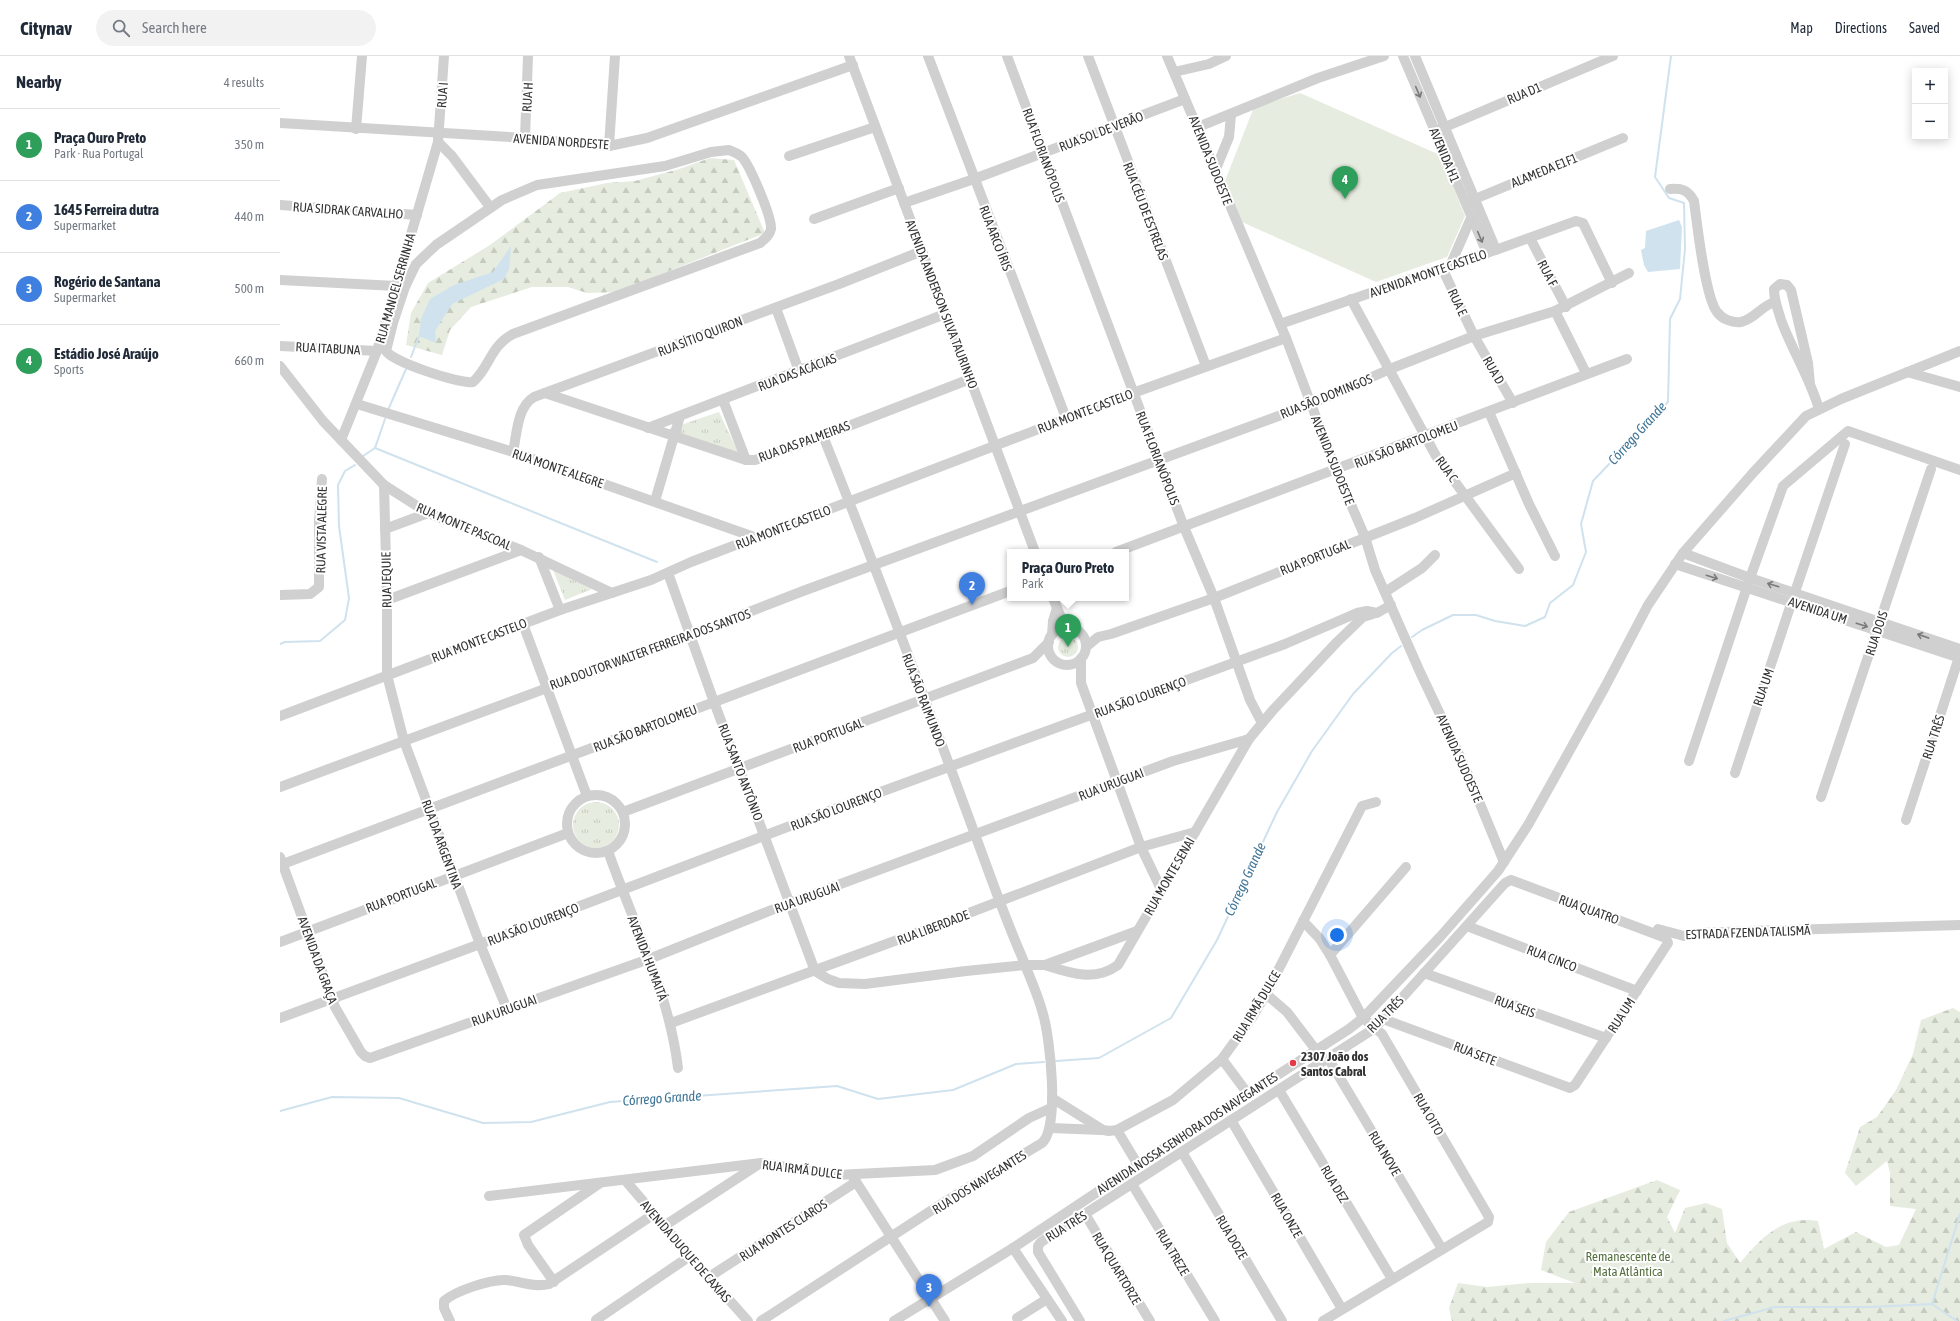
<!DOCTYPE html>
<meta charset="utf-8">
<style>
:root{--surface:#fff;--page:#f2f2f3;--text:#1f2937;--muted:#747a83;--line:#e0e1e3;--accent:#e63946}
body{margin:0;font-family:"Asap Condensed",sans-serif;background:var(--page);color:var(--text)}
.controls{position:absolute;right:12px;top:12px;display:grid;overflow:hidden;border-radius:0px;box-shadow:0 2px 10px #0003}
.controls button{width:36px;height:36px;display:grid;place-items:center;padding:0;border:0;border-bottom:1px solid var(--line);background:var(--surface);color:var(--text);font:20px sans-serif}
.you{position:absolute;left:1057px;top:879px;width:14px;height:14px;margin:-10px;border:3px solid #fff;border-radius:50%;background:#1a73e8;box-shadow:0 0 0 6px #1a73e833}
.badge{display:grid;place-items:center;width:26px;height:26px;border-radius:50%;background:var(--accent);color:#fff;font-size:13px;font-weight:700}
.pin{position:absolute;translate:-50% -33px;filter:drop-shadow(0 1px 2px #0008)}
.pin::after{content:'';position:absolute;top:21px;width:14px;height:12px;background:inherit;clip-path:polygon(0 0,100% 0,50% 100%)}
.popup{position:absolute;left:727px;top:493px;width:122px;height:52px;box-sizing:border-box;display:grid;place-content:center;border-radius:0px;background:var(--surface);filter:drop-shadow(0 1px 3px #0005);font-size:13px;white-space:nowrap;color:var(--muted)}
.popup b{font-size:15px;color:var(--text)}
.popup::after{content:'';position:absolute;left:50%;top:100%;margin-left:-8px;border:8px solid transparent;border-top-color:var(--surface)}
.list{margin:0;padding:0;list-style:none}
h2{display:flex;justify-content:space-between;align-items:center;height:52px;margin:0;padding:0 16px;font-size:17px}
h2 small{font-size:13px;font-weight:400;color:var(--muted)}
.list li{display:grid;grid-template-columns:26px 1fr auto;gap:12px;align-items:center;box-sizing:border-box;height:72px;padding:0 16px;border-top:1px solid var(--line)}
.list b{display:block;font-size:15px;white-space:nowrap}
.list p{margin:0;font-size:13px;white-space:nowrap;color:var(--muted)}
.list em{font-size:13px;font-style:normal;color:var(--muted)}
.icon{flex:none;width:22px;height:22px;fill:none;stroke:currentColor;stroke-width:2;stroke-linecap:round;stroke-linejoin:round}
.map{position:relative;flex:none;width:1680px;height:1265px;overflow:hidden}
header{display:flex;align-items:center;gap:24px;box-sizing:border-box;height:56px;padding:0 20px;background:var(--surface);border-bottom:1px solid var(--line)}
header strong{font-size:19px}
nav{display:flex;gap:22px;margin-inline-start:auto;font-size:14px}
.search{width:280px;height:36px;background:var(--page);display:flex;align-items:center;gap:10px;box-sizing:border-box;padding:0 14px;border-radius:22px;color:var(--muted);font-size:15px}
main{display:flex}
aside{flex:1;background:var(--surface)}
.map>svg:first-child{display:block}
.grass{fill:url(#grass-tufts)}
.forest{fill:url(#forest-firs)}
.pitch{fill:#e6ecdf}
.water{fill:#cfe2ee}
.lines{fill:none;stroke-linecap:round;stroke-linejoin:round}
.stream{stroke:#cfe2ee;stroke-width:2}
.minor{stroke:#d0d0d0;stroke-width:10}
.oneway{stroke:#7a7a7a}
.poi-dot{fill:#e63946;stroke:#fff;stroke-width:1.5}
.labels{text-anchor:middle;stroke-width:4;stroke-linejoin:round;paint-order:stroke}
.street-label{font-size:13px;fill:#333;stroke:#fff}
.poi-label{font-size:13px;font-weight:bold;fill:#333;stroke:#fff;text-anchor:start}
.park-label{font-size:13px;fill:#56703f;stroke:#fff}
.water-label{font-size:14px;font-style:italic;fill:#3f7597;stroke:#fff}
</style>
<header>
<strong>Citynav</strong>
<div class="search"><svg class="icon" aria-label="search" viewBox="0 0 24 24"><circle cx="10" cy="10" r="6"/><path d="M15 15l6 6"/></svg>Search here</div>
<nav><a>Map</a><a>Directions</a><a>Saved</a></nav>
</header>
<main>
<aside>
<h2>Nearby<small>4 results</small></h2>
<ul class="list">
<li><span class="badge" style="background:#2e9e5b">1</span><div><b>Praça Ouro Preto</b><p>Park · Rua Portugal</p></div><em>350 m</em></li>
<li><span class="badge" style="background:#3f7fe0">2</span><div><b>1645 Ferreira dutra</b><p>Supermarket</p></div><em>440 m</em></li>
<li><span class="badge" style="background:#3f7fe0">3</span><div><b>Rogério de Santana</b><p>Supermarket</p></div><em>500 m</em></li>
<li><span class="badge" style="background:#2e9e5b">4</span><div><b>Estádio José Araújo</b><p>Sports</p></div><em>660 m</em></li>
</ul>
</aside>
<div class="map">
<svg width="1680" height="1265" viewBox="0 0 1680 1265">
<defs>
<pattern id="grass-tufts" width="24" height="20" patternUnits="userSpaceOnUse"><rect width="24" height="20" fill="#e6ecdf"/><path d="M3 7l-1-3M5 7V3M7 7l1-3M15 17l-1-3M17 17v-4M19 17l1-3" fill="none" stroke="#c6cbc0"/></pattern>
<pattern id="forest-firs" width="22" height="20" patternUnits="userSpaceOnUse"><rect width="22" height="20" fill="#e6ecdf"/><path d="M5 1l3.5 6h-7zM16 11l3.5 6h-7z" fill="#c6cbc0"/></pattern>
</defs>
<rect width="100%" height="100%" fill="#fff"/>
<!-- grass -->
<g class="grass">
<polygon points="439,356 459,398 386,374"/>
<polygon points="273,514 312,533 285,544"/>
<circle cx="788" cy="591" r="10"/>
<circle cx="316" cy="769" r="23"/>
</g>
<!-- forest -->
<g class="forest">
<polygon points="430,102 454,104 485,177 336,236 307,237 288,231 252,231 191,251 170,274 162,299 126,289 131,257 148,227 210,189 280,137 327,127 355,125 399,113"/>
<path d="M1673 952 1680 956V1265H1172L1169 1252 1178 1227 1207 1231 1248 1227H1295L1261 1214 1266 1186 1289 1156 1377 1124 1400 1134 1387 1161 1395 1177 1405 1152 1426 1147 1442 1153 1447 1187 1460 1207C1481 1182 1502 1159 1538 1165L1544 1193 1576 1176 1606 1191 1619 1189 1636 1153 1610 1150V1117L1607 1105 1576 1130 1565 1117 1580 1071 1597 1061 1616 1034 1633 998 1641 964Z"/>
</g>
<!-- pitch -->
<polygon class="pitch" points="1020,37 1160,99 1185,160 1167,201 1096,226 962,166 945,125 974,51"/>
<!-- water -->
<g class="water">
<polygon points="1399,164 1402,171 1400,213 1368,216 1364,209 1361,194 1365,192 1366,175"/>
<polygon points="231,190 229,213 224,223 172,248 155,275 156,287 139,280 141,263 150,243 174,229 213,216"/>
</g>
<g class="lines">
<!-- stream -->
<g class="stream">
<polyline points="131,301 139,280"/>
<polyline points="108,354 126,313"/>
<polyline points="95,392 377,506"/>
<polyline points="83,400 95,392 105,363"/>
<polyline points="1132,581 1142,574 1173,559 1196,559 1215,565 1245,570 1265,561 1270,547 1293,529 1306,496 1301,468 1313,425 1388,346 1390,263 1400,243 1405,193 1404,147 1389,142 1375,121 1391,0"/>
<polyline points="0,588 5,586 40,585 65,564 69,542 59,470 58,429 65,415 75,409"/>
<polyline points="776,1005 819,1002 891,962 937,884 997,756 1032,695 1073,638 1112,597 1121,590"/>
<polyline points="0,1055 52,1041 119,1042 203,1067 251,1066 330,1046 500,1034 557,1030 598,1043 673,1034 736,1008 764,1006"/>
<polyline points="1652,1248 1677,1265"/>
<polyline points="1444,1265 1495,1251 1590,1251 1652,1248 1680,1158"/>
</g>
<!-- minor -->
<g class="minor">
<polyline points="569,0 755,496"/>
<polyline points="648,0 786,362"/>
<polyline points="727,0 904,471 934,542 970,644 982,667"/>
<polyline points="808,0 926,310"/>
<polyline points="887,0 1006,282 1056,414 1085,481 1095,514 1140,616 1184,709 1224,806"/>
<polyline points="1123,0 1207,197"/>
<polyline points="1135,0 1216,194"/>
<polyline points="894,16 929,8 946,0"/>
<polyline points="0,67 245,82 329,90 367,82 573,9"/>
<polyline points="918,71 1038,22 1104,0"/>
<polyline points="76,73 82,0"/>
<polyline points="1158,74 1333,0"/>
<polyline points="245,82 248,0"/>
<polyline points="158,86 172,100 210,151"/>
<polyline points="329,90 335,0"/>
<path d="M449 94C453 96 458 97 462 101 470 110 492 161 491 173 490 179 485 183 480 187L233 278C210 290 210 311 193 326 179 328 113 306 106 295L113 267 125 231 136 208 156 189 222 144 257 129 385 110 431 96Z"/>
<polyline points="509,100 595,71"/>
<polyline points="935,115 949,81 951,59"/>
<path d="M1390 133C1402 132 1408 134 1414 145 1417 167 1425 241 1437 256 1442 263 1452 267 1461 266 1475 263 1482 249 1495 246"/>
<polyline points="1190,145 1343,82"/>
<polyline points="624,147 694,123 905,43"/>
<polyline points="0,149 137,159"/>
<polyline points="534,163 619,132"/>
<polyline points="1250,182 1286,251"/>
<polyline points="1170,210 1191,162"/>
<polyline points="1162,212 1194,280 1233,347"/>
<polyline points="0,224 116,230"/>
<polyline points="1071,243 1156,400 1239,513"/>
<polyline points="496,252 519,315"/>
<polyline points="1275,255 1306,317"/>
<polyline points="1000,268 1224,191 1296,165 1303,167 1332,227"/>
<polyline points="0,290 97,295"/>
<polyline points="0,310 43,365 104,429 148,457 241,494 332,537"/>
<polyline points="1627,316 1680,331"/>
<path d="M1530 328 1528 307 1511 234 1507 229 1500 228 1494 233C1494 244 1498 254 1501 264 1512 294 1530 322 1539 353"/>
<polyline points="265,337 466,404 475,404 543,380 690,323"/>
<polyline points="443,344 466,404"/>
<polyline points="77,348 233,396 477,482"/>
<polyline points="1209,356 1249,448 1275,500"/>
<polyline points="368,372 665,258"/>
<polyline points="61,384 97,295 158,86 164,0"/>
<path d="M233 396C237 378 237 351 254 341L559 228 642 195"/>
<polyline points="104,429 107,544 107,619 124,685 200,888 227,953"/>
<polyline points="375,445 400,360"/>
<polyline points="105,473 148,457"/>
<polyline points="836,496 1347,303"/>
<polyline points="1403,497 1470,522 1680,593"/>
<polyline points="259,501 280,554"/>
<polyline points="1395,508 1680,602"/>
<polyline points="388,517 434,646 535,915 548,923 559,927 585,928 686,915 745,909 765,909 857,875"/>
<polyline points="1105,536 1142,512 1155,499"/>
<polyline points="1515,536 1565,388"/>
<polyline points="0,539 30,538 39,531 39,465 42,423"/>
<polyline points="773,542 782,564 790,572"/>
<polyline points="107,544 241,494"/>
<polyline points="243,568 307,740"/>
<circle cx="787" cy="590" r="19"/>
<polyline points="772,579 773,565 777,552"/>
<polyline points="806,591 818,581 831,578 934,542 1135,462 1236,417"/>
<polyline points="801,602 801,627 861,791 881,833"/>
<polyline points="0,660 280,554 371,524 411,506 853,337 1006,282"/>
<polyline points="1409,705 1470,522 1503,430 1568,375 1680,414"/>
<polyline points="1455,717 1512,545"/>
<polyline points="0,731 410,579 523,535 1031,348 1110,313 1194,280 1275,255 1349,217"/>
<circle cx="316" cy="768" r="29"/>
<polyline points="1541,741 1651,413"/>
<polyline points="343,756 753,602 769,586"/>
<polyline points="1626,764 1680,598"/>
<path d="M328 795C353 867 389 936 398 1012"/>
<polyline points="0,801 55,951 81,996 85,1000 90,1002 369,903 509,847 893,705 969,683"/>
<polyline points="0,809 730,535"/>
<polyline points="1023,865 1040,883 1050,899 1083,962 1102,978 1209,1161 1208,1166 1043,1265"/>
<polyline points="1187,870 1357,935"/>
<polyline points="1378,873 1404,880 1421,877 1468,875 1680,869"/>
<polyline points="0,886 288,777"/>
<polyline points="1050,899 1126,811"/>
<path d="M765 909C790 917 815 926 838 909L969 683 993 654 1057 586 1083 561 1093 558"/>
<polyline points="1144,917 1326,982"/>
<polyline points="986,938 1007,956 1036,994"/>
<polyline points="0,962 200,888 565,749 1005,588 1077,557 1087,555 1097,557 1111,549"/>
<polyline points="391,967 650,872 861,791 915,776"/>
<polyline points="1048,1002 1162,1193"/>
<polyline points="942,1003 968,1038"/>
<polyline points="999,1034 1112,1223"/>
<polyline points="772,1042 823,1074 829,1075 837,1074 893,1044 942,1003 973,960 986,938 1082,750 1096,746"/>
<polyline points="951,1064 1062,1253"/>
<polyline points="771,1072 821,1074"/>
<polyline points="837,1074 858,1109"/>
<polyline points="902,1096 1002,1265"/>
<polyline points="573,1121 665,1265"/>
<polyline points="345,1124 410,1200 468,1265"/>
<polyline points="852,1128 935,1265"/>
<polyline points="209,1140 481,1107 557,1119 655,1114 693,1100 749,1062 771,1052"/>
<polyline points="805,1158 870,1265"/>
<polyline points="384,1170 479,1108"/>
<polyline points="733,1192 782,1265"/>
<polyline points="429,1221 576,1126"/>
<polyline points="274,1226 248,1189 244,1179 320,1127"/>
<polyline points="737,1262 767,1243"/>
<polyline points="316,1264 410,1200"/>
<path d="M170 1265 164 1252V1245C175 1235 211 1223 226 1224 240 1225 255 1232 269 1228L374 1158"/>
<path d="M481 1265 666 1145 762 1087C780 1071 770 981 763 958 758 938 749 920 742 901 728 869 716 836 704 803 652 661 599 520 543 380"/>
<polyline points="614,1265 733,1192 858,1109 1069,973 1083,962 1160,881 1218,815 1248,769 1271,728 1325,631 1368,549 1403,497 1472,418 1526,360 1561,343 1680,295"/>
<polyline points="800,1265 758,1196 758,1190 761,1186 1095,972 1103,963 1225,827 1231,824 1386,882 1388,887 1295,1029 1290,1032 1103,963"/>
</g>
</g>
<!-- one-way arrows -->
<defs><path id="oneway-shaft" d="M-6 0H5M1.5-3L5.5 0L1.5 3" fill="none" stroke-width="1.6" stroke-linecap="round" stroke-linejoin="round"/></defs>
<g class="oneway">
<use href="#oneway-shaft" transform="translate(1138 36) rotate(67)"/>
<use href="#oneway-shaft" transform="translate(1200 181) rotate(67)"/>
<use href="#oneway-shaft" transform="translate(1432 521) rotate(17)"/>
<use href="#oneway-shaft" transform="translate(1493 529) rotate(-163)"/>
<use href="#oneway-shaft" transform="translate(1582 569) rotate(18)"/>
<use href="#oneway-shaft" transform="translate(1643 580) rotate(-161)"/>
</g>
<!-- markers -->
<circle class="poi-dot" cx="1013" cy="1007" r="4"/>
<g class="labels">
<!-- street labels -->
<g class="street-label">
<text transform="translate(1244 37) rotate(-23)" y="5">RUA D1</text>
<text transform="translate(162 39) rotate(-86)" y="5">RUA I</text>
<text transform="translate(247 41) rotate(-87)" y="5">RUA H</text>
<text transform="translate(821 75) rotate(-21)" y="5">RUA SOL DE VERÃO</text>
<text transform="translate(281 85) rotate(4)" y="5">AVENIDA NORDESTE</text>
<text transform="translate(764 99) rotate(70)" y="5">RUA FLORIANÓPOLIS</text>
<text transform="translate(1165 99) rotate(67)" y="5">AVENIDA H1</text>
<text transform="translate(931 104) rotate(68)" y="5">AVENIDA SUDOESTE</text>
<text transform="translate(1264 114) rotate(-22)" y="5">ALAMEDA E1F1</text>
<text transform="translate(68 154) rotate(4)" y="5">RUA SIDRAK CARVALHO</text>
<text transform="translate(866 155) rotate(69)" y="5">RUA CÉU DE ESTRELAS</text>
<text transform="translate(716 182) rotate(69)" y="5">RUA ARCO ÍRIS</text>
<text transform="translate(1148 217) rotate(-19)" y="5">AVENIDA MONTE CASTELO</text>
<text transform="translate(1268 217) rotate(62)" y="5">RUA F</text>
<text transform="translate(115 232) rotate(-74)" y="5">RUA MANOEL SERRINHA</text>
<text transform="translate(1178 246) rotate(65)" y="5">RUA E</text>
<text transform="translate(662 248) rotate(69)" y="5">AVENIDA ANDERSON SILVA TAURINHO</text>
<text transform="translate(420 280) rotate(-21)" y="5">RUA SÍTIO QUIRON</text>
<text transform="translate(48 292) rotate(3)" y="5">RUA ITABUNA</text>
<text transform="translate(1214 314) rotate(60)" y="5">RUA D</text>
<text transform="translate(517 316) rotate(-21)" y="5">RUA DAS ACÁCIAS</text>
<text transform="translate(1046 340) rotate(-22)" y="5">RUA SÃO DOMINGOS</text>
<text transform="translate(805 355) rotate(-21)" y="5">RUA MONTE CASTELO</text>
<text transform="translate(524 385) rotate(-20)" y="5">RUA DAS PALMEIRAS</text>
<text transform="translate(1126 388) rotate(-21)" y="5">RUA SÃO BARTOLOMEU</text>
<text transform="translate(878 402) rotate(69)" y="5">RUA FLORIANÓPOLIS</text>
<text transform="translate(1053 404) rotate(68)" y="5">AVENIDA SUDOESTE</text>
<text transform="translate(278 412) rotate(19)" y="5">RUA MONTE ALEGRE</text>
<text transform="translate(1167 413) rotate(54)" y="5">RUA C</text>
<text transform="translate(184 470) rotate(23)" y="5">RUA MONTE PASCOAL</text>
<text transform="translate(503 471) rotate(-21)" y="5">RUA MONTE CASTELO</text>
<text transform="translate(41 474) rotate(-89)" y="5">RUA VISTA ALEGRE</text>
<text transform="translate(1035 501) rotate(-22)" y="5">RUA PORTUGAL</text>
<text transform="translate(106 524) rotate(-91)" y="5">RUA JEQUIE</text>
<text transform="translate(1538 554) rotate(18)" y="5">AVENIDA UM</text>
<text transform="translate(1596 577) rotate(-72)" y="5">RUA DOIS</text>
<text transform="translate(199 584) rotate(-21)" y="5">RUA MONTE CASTELO</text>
<text transform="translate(370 593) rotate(-20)" y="5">RUA DOUTOR WALTER FERREIRA DOS SANTOS</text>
<text transform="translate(1483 631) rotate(-71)" y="5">RUA UM</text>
<text transform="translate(860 641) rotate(-20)" y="5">RUA SÃO LOURENÇO</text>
<text transform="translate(644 644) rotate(69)" y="5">RUA SÃO RAIMUNDO</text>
<text transform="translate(365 672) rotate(-21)" y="5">RUA SÃO BARTOLOMEU</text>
<text transform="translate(548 679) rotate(-21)" y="5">RUA PORTUGAL</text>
<text transform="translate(1653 681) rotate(-72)" y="5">RUA TRÊS</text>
<text transform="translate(1180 702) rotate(66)" y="5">AVENIDA SUDOESTE</text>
<text transform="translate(461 716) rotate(69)" y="5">RUA SANTO ANTÔNIO</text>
<text transform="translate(831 728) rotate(-21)" y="5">RUA URUGUAI</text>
<text transform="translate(556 753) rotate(-21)" y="5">RUA SÃO LOURENÇO</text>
<text transform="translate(162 788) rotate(70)" y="5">RUA DA ARGENTINA</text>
<text transform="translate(889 820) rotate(-60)" y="5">RUA MONTE SENAI</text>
<text transform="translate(121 839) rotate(-21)" y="5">RUA PORTUGAL</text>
<text transform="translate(527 841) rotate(-20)" y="5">RUA URUGUAI</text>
<text transform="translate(1309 853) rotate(20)" y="5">RUA QUATRO</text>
<text transform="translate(253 868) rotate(-21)" y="5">RUA SÃO LOURENÇO</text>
<text transform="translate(653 871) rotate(-21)" y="5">RUA LIBERDADE</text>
<text transform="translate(1468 876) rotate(-2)" y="5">ESTRADA FZENDA TALISMÃ</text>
<text transform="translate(368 902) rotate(69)" y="5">AVENIDA HUMAITÁ</text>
<text transform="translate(1272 902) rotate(21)" y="5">RUA CINCO</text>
<text transform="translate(38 904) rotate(70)" y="5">AVENIDA DA GRAÇA</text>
<text transform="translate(976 950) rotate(-59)" y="5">RUA IRMÃ DULCE</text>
<text transform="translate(1235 950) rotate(20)" y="5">RUA SEIS</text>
<text transform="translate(224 954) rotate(-20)" y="5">RUA URUGUAI</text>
<text transform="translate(1105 958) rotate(-45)" y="5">RUA TRÊS</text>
<text transform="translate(1341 959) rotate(-57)" y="5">RUA UM</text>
<text transform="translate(1195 997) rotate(21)" y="5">RUA SETE</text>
<text transform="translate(1149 1058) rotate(60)" y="5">RUA OITO</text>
<text transform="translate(907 1077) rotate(-33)" y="5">AVENIDA NOSSA SENHORA DOS NAVEGANTES</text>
<text transform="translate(1105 1097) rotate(59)" y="5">RUA NOVE</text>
<text transform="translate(522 1113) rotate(7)" y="5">RUA IRMÃ DULCE</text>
<text transform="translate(699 1126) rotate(-32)" y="5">RUA DOS NAVEGANTES</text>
<text transform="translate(1055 1128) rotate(59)" y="5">RUA DEZ</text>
<text transform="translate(1007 1159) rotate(60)" y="5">RUA ONZE</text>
<text transform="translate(786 1170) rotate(-32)" y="5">RUA TRÊS</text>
<text transform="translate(503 1174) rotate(-33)" y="5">RUA MONTES CLAROS</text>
<text transform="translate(952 1181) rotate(59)" y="5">RUA DOZE</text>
<text transform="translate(406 1195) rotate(49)" y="5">AVENIDA DUQUE DE CAXIAS</text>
<text transform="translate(893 1196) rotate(59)" y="5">RUA TREZE</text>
<text transform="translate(837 1212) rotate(59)" y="5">RUA QUARTORZE</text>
</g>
<!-- poi labels -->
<g class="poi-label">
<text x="1021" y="1005">2307 João dos<tspan x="1021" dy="15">Santos Cabral</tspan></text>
</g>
<!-- park labels -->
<g class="park-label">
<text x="1348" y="1205">Remanescente de<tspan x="1348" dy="15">Mata Atlântica</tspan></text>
</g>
<!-- water labels -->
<g class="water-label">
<text transform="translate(1357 377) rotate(-48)" y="5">Córrego Grande</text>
<text transform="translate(965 823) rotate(-65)" y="5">Córrego Grande</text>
<text transform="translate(382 1042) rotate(-4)" y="5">Córrego Grande</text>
</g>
</g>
</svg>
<div class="controls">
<button>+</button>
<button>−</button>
</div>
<div class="you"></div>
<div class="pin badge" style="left:788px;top:591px;background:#2e9e5b">1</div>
<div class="popup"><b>Praça Ouro Preto</b>Park</div>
<div class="pin badge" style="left:692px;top:549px;background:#3f7fe0">2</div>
<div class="pin badge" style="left:649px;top:1251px;background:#3f7fe0">3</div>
<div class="pin badge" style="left:1065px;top:143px;background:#2e9e5b">4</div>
</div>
</main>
